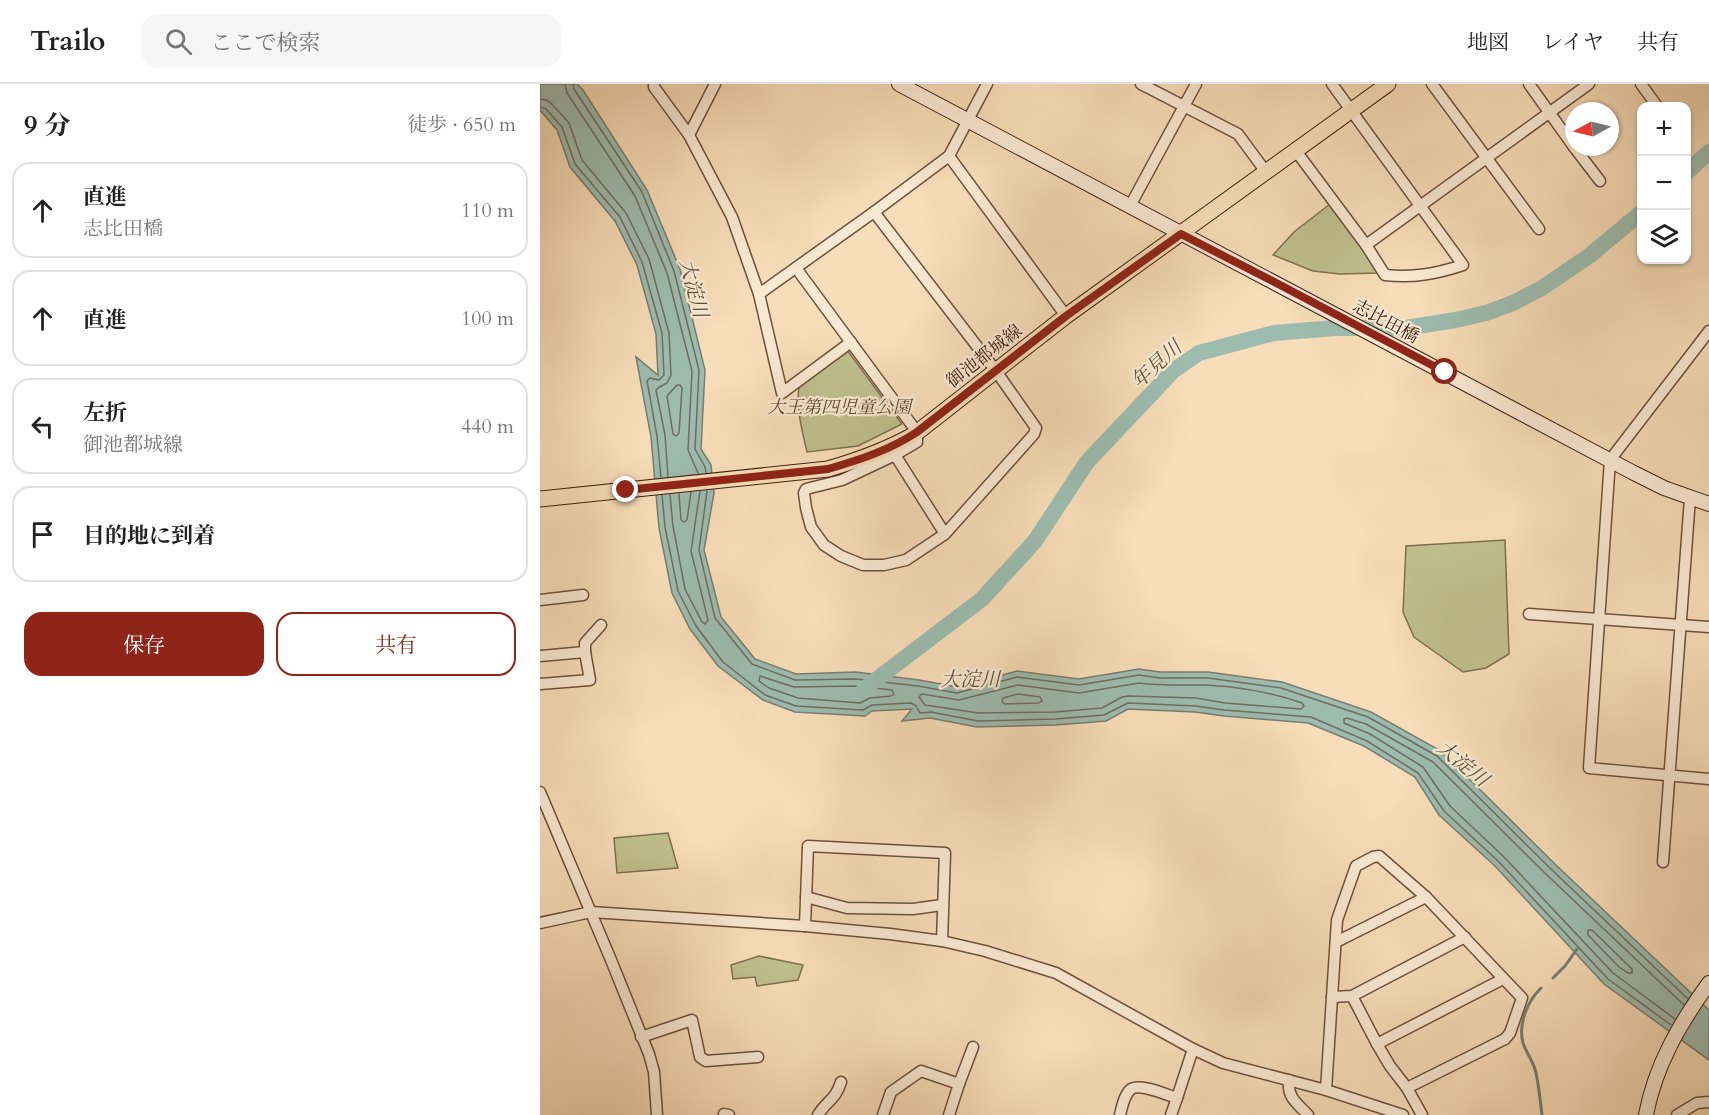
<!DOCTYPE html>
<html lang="ja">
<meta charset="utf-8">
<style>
:root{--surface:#fff;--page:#f6f6f6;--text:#222;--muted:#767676;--line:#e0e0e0;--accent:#8f2418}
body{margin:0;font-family:Cardo,"Noto Serif JP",serif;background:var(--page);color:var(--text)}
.controls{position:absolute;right:18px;top:18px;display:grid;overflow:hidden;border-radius:12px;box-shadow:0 2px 4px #0004}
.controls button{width:54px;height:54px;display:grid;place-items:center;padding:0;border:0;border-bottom:2px solid var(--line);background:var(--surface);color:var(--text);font:30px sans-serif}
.compass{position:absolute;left:1025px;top:18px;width:54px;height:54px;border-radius:50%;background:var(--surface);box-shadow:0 2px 4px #0004;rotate:263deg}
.stop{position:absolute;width:18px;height:18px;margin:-14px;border:4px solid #8f2418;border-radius:50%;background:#fff}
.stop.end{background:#8f2418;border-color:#fff;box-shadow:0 2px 6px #0008}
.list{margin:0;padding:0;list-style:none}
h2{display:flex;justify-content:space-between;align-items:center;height:78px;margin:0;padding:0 24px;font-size:26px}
h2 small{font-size:20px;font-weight:400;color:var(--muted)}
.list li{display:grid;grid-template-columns:39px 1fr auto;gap:18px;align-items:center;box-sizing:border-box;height:96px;margin:0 12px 12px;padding:0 12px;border:2px solid var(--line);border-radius:18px}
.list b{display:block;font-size:22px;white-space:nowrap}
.list p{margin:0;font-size:20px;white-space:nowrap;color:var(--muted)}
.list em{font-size:20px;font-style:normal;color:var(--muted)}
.actions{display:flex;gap:12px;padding:18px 24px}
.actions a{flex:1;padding:14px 0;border:2px solid var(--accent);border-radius:18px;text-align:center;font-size:21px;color:var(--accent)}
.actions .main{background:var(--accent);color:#fff}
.icon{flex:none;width:33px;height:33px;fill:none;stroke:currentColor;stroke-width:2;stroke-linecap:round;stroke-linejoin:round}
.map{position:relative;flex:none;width:1169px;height:1031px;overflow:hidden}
header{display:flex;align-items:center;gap:36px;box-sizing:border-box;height:84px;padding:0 30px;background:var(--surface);border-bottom:2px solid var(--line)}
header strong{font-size:28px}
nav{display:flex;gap:33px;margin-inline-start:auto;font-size:21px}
.search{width:420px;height:54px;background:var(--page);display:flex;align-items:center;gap:15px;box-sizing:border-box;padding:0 21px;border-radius:18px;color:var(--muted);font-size:22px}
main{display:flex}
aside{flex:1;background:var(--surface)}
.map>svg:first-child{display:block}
.green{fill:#bfc08e;stroke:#807050;stroke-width:1.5}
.water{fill:#9dbcaf;stroke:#787e70;stroke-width:1.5}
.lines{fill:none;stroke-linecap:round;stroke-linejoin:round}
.shore{stroke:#6f6e60;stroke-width:1.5}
.stream{stroke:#787e70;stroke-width:3}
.river{stroke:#9dbcaf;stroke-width:16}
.street-casing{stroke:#6e503c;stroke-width:13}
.secondary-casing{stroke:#412112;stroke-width:16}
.primary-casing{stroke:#412112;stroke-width:17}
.street{stroke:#fae9d2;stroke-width:10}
.secondary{stroke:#fae9d2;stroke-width:14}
.primary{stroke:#f7ddb9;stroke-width:15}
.route{stroke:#8f2418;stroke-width:8}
.labels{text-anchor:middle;stroke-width:4.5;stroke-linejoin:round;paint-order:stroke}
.street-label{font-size:18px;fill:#412112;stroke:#fae9d2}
.park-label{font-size:18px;font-style:italic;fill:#604931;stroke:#fae9d2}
.water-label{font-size:20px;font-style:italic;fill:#5d5041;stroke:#fae9d2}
</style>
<header>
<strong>Trailo</strong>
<div class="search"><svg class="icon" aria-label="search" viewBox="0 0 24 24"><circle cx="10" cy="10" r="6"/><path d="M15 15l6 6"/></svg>ここで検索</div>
<nav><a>地図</a><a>レイヤ</a><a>共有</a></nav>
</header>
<main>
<aside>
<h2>9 分<small>徒歩 · 650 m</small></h2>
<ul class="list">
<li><svg class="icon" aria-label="ahead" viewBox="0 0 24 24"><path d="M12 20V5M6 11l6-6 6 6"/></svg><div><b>直進</b><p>志比田橋</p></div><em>110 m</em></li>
<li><svg class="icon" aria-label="ahead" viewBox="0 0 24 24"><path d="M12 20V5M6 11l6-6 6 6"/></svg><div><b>直進</b></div><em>100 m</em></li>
<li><svg class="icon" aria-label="left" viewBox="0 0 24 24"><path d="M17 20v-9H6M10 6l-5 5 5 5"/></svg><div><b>左折</b><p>御池都城線</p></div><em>440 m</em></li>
<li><svg class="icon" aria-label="arrive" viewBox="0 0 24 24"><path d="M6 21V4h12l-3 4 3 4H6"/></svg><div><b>目的地に到着</b></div></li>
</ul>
<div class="actions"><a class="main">保存</a><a>共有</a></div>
</aside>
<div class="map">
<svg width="1169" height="1031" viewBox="0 0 1169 1031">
<rect width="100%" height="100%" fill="#f7ddb9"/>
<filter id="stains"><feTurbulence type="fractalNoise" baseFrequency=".00333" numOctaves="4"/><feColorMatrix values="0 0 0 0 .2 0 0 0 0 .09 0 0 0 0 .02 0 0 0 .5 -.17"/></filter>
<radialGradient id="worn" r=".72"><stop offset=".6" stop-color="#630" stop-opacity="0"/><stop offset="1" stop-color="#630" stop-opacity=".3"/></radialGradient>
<!-- green -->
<g class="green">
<polygon points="790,120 839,189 800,190 773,187 733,171 754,148"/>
<path d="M307 266 362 340 318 362 267 368C262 346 256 325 259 302Z"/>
<polygon points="965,456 969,570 946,584 923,588 874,553 863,528 866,462"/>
<polygon points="128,749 138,784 77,789 74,754"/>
<polygon points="219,872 263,881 258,896 217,902 215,893 193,895 191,881"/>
</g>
<!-- water -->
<polygon class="water" points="0,0 37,0 43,6 107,106 140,185 165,286 161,365 171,381 174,409 164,466 181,533 215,575 256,590 316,588 379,596 418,603 477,587 539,595 599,585 620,588 668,588 742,598 831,628 901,667 1017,782 1169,926 1169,976 1064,900 955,782 899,731 875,693 824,662 768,639 684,632 655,628 588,625 566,637 516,641 437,643 390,634 362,637 372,625 332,627 325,632 255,628 223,616 178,582 150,545 132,509 119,444 111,353 96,273 118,291 116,250 97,181 75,137 30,83 17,46 0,26"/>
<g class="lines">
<!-- shore -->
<g class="shore">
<polyline points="25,0 27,9 95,112 127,189 152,287 148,366 158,389"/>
<polyline points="33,0 34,5 102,108 134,187 159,286 155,365 165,383 166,389"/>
<polyline points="0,15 6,16 11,19 29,39 42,76 86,129 109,175 129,249 131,291 127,299 118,304 116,306 125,351 128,393"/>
<polyline points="0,23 6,25 22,43 35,80 80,133 102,178 122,249 124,291 119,296 110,294 107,297 117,352 121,393"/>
<polygon points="137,301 140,301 142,304 139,349 136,352 133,350 127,312"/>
<polyline points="167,407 159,466 175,534 212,580 255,596 316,595 378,602 417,609 477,593 539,601 599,591 620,594 668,594 741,604 828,633 897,672 1013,787 1148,915"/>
<polyline points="139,410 141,436 144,438 147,436 151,408"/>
<polyline points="122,411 125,443 138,507 156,542 183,578 225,611 256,622 323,626 332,621 371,619 376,622 380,629 391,628 438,637 515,635 564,631 588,619 656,622 684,626 771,633 827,657 878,689 904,727 959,778 1068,895 1131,941"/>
<polyline points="130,411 133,442 145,505 162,538 165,540 168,536 151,467 160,407"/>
<polygon points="220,592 254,603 315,602 352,606 354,610 351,612 330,614 320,619 258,614 229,604 219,597"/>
<path d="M599 599C621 602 643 601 665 601 695 602 734 609 762 619L764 622 761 625 685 619 656 614 588 612 582 613 562 624 515 628 438 629 385 621 379 613 382 610 419 616 478 601 539 609Z"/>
<polygon points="478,610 500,613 502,617 499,619 465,620 462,618 463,614"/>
<polygon points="1048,846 1052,846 1092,885 1092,889 1088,889 1079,883 1048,851"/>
<polyline points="1135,935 1073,889 964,773 910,722 883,683 830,650 804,639 804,635 807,634 826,640 893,678 1008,792 1144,921"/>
</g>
<!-- stream -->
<g class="stream">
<polyline points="1013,894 1025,882 1037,865"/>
<path d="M1001 904C987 918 978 940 983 959 986 968 992 976 995 985 999 1000 1000 1016 1002 1031"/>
</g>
<!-- river -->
<g class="river">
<polyline points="1146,89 1169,68"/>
<polyline points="324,605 442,515 495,457 547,378 633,287 659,269 734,249 795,244 865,244 916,236 946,229 973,219 1002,204 1049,172 1102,128"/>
</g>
<!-- street casing -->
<g class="street-casing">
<g id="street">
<polyline points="114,0 114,3 149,51 192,133 219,210 242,309 311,258"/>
<polyline points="601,0 698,50 726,88"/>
<path d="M792 0 923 181C896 190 873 194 845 191L826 161"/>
<polyline points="892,0 999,145"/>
<polyline points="989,0 1034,63"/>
<polyline points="1101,0 1117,22"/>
<polyline points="149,51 175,0"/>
<polyline points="1034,63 1060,97"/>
<polyline points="756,67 826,161 1049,0"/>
<polyline points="409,72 526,232"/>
<polyline points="590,122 656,0"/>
<polyline points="334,128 456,287 496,344 494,350 405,450 366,476 344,481 323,481 301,472 284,461 271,443 266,424 264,409 266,405 302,396 355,371 405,450"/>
<polyline points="256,184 377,348 377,358 355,371"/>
<polyline points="219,210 334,128 409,72 447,0"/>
<polyline points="1169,247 1070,376 1049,684 1169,695"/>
<polyline points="0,516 43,511"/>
<polyline points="989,530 1169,543"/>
<polyline points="0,572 45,568 45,559 61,541"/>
<polyline points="0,600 50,596 45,568"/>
<polyline points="0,708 71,876 109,970 114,988 117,1031"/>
<polyline points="1123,778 1150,414"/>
<polyline points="266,813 307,824 373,825 402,821"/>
<polyline points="0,839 51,828 265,842 350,850 402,857 445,867 516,889 653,965 683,979 786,1006 863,1031"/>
<polyline points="265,842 268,762 405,769 402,857"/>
<polyline points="796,858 886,813"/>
<polyline points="812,912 837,960 850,982 867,1004 882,1031"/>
<polyline points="792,913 812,912 925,853"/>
<polyline points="101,953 152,936 160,973 166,977 218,973"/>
<polyline points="837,960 963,895"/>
<path d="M749 996C747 1014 757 1019 768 1031"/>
<polyline points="419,1000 433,963"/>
<polyline points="786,1006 797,836 816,782 833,773 839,772 886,813 982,914 970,949 965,955 867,1004"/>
<polyline points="184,1030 189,1031"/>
<path d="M278 1031C287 1016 295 1017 301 998"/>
<polyline points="343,1031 351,1008 381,987 419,1000 409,1031"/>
<path d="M580 1031C582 1023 584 1011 591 1005 600 999 627 1011 637 1014L653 965"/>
<polyline points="631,1031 637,1014"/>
<polyline points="1137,1031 1157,1019 1169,1018"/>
</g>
</g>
<!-- secondary casing -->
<g class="secondary-casing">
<g id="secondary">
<polyline points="359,0 1092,388 1124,404 1169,420"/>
<path d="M1106 1031C1115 982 1140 939 1169 899"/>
</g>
</g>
<!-- primary casing -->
<g class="primary-casing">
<path id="primary" d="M0 415 288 385C319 376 347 366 375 350L526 232 848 0"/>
</g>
<!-- street -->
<use href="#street" class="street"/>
<!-- secondary -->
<use href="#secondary" class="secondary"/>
<!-- primary -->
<use href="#primary" class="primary"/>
</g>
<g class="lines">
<!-- route -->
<path class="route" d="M86 406 288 385C319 376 350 366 377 348L526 232 641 150 742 202 905 288"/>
</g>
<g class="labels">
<!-- street labels -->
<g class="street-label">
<text transform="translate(846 237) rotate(28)" y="6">志比田橋</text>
<text transform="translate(444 272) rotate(-38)" y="6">御池都城線</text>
</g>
<!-- park labels -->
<g class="park-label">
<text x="299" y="329">大王第四児童公園</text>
</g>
<!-- water labels -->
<g class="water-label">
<text transform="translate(154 204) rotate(75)" y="7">大淀川</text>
<text transform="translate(616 280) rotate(-42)" y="7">年見川</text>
<text x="430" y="602">大淀川</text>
<text transform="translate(923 679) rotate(39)" y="7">大淀川</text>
</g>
</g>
<rect width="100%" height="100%" filter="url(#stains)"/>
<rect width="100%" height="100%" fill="url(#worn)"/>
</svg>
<div class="controls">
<button>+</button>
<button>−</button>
<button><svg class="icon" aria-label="layers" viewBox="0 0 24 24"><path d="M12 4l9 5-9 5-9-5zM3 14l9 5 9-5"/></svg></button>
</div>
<svg class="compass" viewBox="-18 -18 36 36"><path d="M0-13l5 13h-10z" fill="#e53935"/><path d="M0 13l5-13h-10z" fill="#767676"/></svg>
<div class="stop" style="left:905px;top:288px"></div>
<div class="stop end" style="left:86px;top:406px"></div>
</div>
</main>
